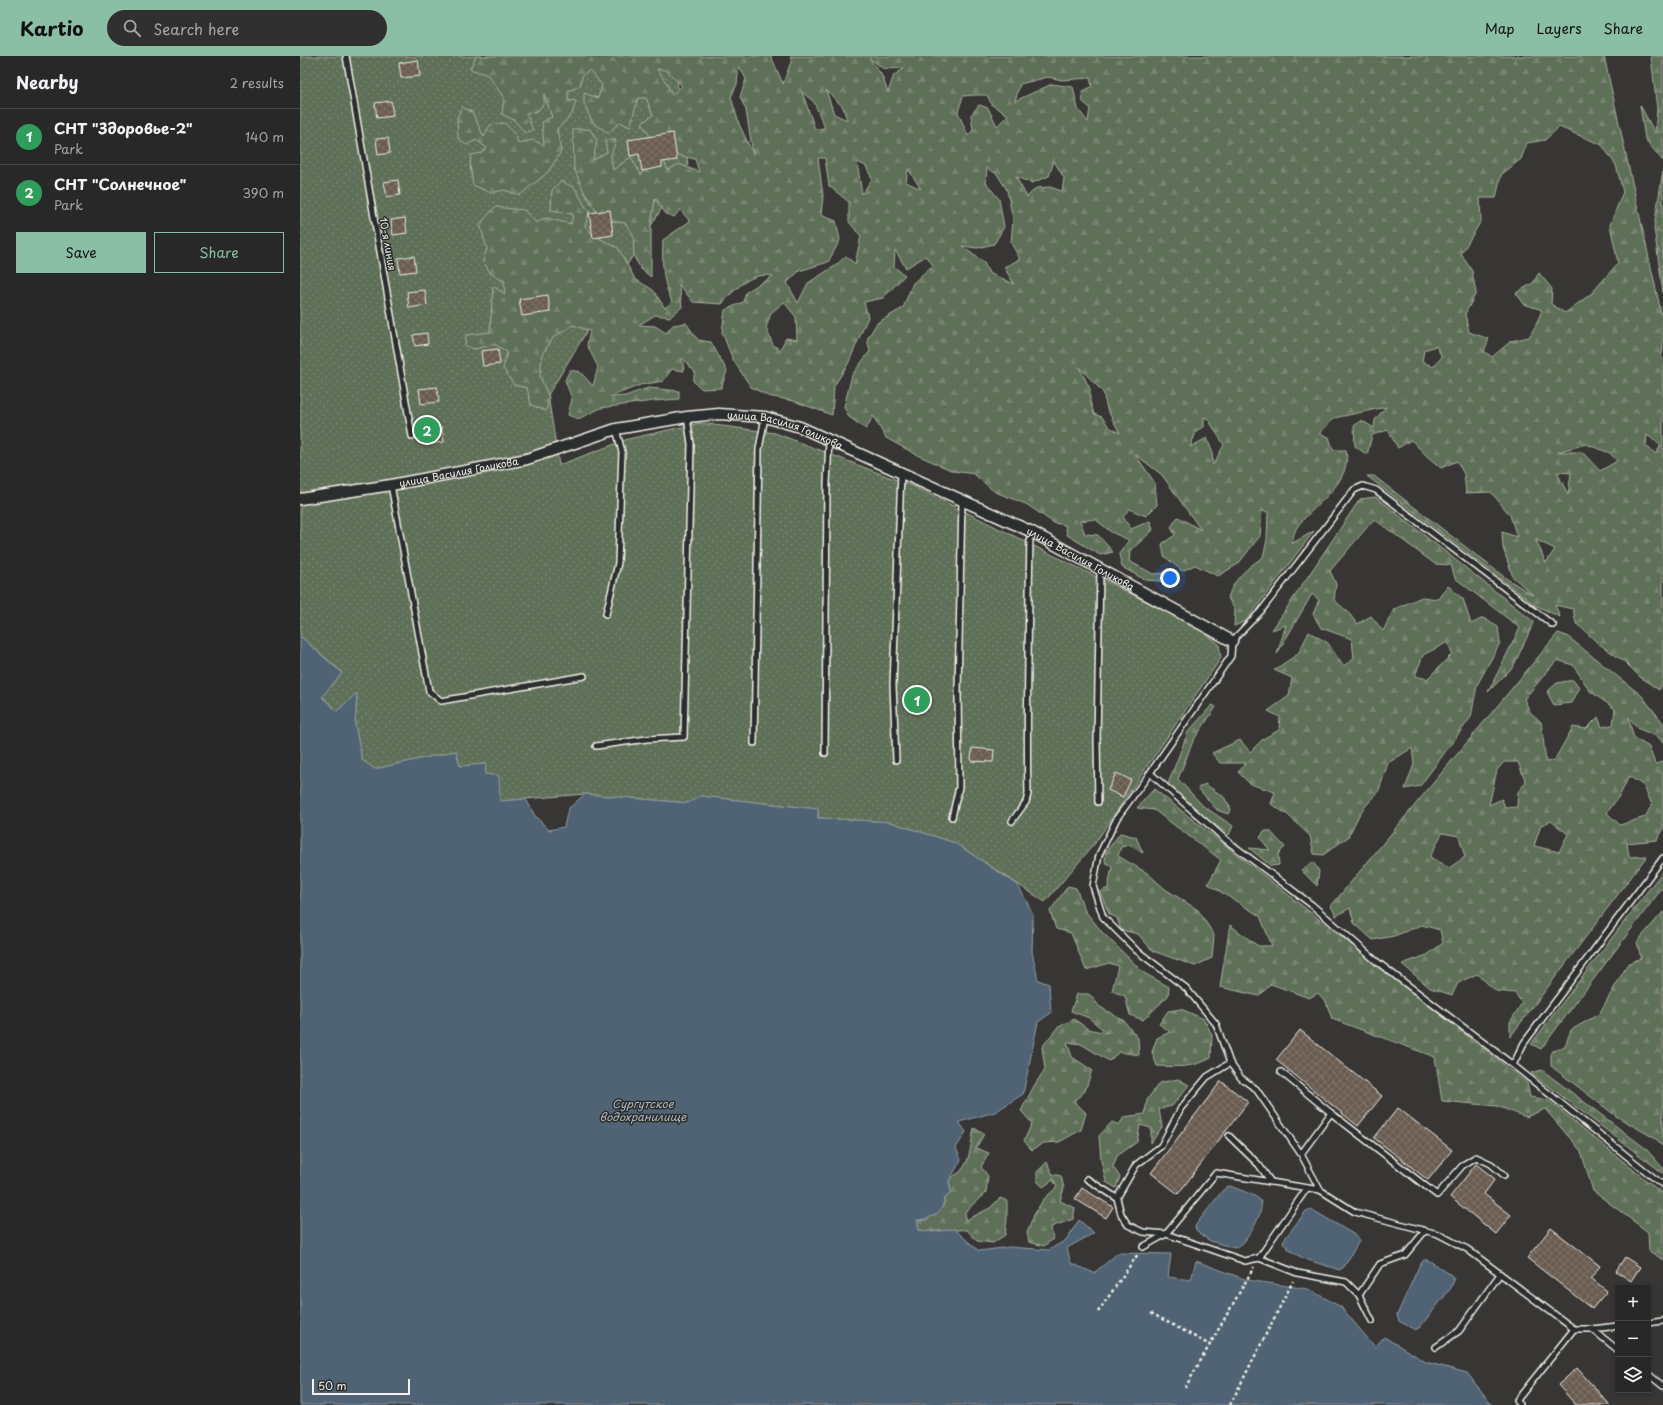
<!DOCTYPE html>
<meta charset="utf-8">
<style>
:root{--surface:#292828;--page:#313030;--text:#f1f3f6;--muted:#a5a6a8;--line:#454445;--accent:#8abfa5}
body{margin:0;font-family:"Playpen Sans",sans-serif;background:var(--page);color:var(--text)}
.controls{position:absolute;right:12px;bottom:12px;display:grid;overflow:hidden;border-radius:0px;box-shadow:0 2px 6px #0003}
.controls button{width:36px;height:36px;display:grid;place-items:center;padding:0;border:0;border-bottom:1px solid var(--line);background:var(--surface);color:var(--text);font:20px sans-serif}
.scale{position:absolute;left:12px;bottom:10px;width:98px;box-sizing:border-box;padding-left:4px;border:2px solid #f4f1e8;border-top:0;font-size:11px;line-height:14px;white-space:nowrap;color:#f4f1e8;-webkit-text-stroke:3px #2a2d2e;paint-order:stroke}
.you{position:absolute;left:870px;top:522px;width:14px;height:14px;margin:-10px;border:3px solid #fff;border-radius:50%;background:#1a73e8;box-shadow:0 0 0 6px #1a73e833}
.badge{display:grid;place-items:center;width:26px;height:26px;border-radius:50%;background:var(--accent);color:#fff;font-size:13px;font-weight:700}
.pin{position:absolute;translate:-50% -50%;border:2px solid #fff;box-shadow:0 1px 4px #0006}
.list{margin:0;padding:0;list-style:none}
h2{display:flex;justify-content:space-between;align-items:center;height:52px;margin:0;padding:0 16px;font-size:17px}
h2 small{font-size:13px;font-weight:400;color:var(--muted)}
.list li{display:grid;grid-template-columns:26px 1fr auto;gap:12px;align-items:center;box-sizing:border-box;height:56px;padding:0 16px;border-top:1px solid var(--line)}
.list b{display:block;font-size:15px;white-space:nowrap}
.list p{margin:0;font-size:13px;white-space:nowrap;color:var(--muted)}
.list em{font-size:13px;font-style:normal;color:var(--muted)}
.actions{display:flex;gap:8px;padding:12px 16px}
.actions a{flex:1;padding:9px 0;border:1px solid var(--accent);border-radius:0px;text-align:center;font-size:14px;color:var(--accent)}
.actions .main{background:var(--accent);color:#111}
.icon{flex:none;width:22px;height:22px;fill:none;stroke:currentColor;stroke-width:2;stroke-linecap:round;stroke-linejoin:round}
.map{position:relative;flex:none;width:1363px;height:1349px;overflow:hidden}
header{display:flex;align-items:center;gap:24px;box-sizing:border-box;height:56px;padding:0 20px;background:var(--accent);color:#111}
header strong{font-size:19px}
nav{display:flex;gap:22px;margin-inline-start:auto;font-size:14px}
.search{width:280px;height:36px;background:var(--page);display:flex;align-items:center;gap:10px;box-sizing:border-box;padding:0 14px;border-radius:22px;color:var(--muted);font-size:15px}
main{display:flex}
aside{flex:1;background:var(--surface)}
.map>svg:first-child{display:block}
.grass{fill:url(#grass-dots);stroke:#aab0a0}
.forest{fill:url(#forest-firs);stroke:#aab0a0;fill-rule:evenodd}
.water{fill:#506474;stroke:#929ca2}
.building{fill:url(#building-cross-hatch);stroke:#f4f1e8}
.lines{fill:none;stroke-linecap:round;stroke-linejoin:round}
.service-casing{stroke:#f4f1e8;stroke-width:8}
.minor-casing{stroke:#f4f1e8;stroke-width:13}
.path{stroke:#f4f1e8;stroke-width:2.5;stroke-dasharray:3 3;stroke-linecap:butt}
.service{stroke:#2a2d2e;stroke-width:5}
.minor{stroke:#2a2d2e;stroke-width:10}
.labels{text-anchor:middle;stroke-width:3;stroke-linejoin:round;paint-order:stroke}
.street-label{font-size:10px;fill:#f4f1e8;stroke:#2a2d2e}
.water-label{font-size:11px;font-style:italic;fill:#b2b9ba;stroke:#2a2d2e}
</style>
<header>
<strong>Kartio</strong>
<div class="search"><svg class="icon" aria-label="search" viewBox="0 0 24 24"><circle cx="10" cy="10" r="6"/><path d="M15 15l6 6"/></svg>Search here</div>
<nav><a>Map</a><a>Layers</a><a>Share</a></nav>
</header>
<main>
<aside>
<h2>Nearby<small>2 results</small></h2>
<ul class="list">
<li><span class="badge" style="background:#2e9e5b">1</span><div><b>СНТ &quot;Здоровье-2&quot;</b><p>Park</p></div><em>140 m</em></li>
<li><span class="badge" style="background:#2e9e5b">2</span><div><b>СНТ &quot;Солнечное&quot;</b><p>Park</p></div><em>390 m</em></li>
</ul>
<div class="actions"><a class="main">Save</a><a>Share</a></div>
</aside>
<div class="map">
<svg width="1363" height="1349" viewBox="0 0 1363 1349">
<defs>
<pattern id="grass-dots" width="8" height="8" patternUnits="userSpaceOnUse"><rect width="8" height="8" fill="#5f7058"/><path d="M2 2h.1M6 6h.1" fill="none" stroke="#778570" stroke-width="1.8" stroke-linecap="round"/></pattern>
<pattern id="forest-firs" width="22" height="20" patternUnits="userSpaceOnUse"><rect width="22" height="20" fill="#5f7058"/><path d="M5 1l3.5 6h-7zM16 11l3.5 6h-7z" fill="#778570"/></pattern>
<pattern id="building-cross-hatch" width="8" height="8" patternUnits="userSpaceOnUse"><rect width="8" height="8" fill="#6a5b51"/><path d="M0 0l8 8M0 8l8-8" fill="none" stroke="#80736a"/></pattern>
</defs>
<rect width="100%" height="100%" fill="#373635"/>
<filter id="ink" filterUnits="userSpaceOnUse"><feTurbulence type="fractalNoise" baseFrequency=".025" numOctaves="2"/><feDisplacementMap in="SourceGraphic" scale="8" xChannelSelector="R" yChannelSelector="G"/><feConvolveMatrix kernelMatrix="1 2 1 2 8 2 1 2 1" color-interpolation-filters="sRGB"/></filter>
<g filter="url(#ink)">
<!-- grass -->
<polygon class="grass" points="0,0 374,0 388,109 248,339 259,409 328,383 400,367 475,377 615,431 894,569 919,588 921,602 795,787 745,846 655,787 590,766 518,762 518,753 402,740 389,747 285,738 200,745 185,718 185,708 160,710 156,695 75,713 62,704 55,669 57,638 37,655 22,640 42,616 0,580"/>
<!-- forest -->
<g class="forest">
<path d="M176 0H471L483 28 492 3 490 0H1304L1363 265V294L1361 301 1363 302V626L1359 634 1340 621 1325 606 1299 588 1276 567 1273 553 1255 549 1260 561 1235 549 1067 420H1074L1207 523 1233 539 1213 521 1203 492 1202 476 1217 481 1210 459 1191 436 1166 437 1164 418 1157 405 1141 412 1128 401 1111 384 1098 392 1088 374 1072 379 1067 399 1055 390 1054 370 1061 364 1074 372 1075 364 1086 351 1034 362 1019 378 1029 381 1033 394H1046C1052 428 1015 447 997 471 994 476 993 483 991 488L1014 475 946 565 934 570 935 554 928 542C934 522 947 512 963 501L967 484 968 456 962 455 960 480 938 508 918 520 895 509 882 515 864 500 862 488 875 479 871 471 878 461 901 474 862 419 835 398 855 427 857 449 846 460 829 453 823 461 831 473 850 465 853 474 830 495 829 505 853 518 864 517 860 525 845 524 822 511 819 498 829 484 811 476 795 463 780 465 785 478 798 479 813 496 800 499 767 479 765 469 754 467 726 448 695 436 674 418 653 415 617 399 586 382 573 360 566 373 549 361 544 351 552 319 570 295 567 283 577 267 603 252 613 227 633 209 626 200 606 212 595 194 594 211 605 219 583 242 564 246 568 261 548 308 534 330 532 359 494 345 468 340 451 331 433 304 422 276 425 254 443 246 446 236 473 220C451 215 435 233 422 248L393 246 379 228 382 251 370 261 355 259 339 269 355 270 366 277 373 269 386 267 398 284 411 286 427 315 421 332 402 333 393 325 395 316 382 302 384 315 372 313 363 325 340 329 310 341 325 340 348 332 379 335V343L353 345 301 352 278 363 268 359 272 343 265 324 270 314 280 316 293 330 298 311 287 289 290 275 273 269 254 281 242 298 240 320 249 342 246 355 231 349 227 332 214 329 203 312 207 296 194 288 175 293 165 290 166 279 190 276 193 230 205 238 204 225 191 218 183 205 187 193 180 168 195 151 224 154 236 167 246 162 271 168 273 158 251 154 252 134 261 125 275 132 289 157 285 170 293 179 318 192 335 223 353 234 365 252 372 246C362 224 362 208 363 184L390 165 380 154 374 161 366 158 355 143 351 168V221L341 213 334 201 333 178 325 167 302 164 284 136 274 112 273 73H290L297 85 293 104 307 96 305 84H316L311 99 313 114 331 101 341 119 350 99 362 101 368 114 379 108 399 116 395 103C367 97 356 94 342 67L353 59 346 42H338L330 71 320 66 308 77 292 66 284 47V37L298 42 302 29 290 14 282 20 280 30 268 35V44L276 45 272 58 257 73 261 96 248 116 220 139 204 134 191 137 173 129 170 109 171 99 182 97 187 92 176 84 166 89 158 82 157 62 162 51 172 56 184 81 190 69 205 67 215 78 218 87 232 84 244 89 242 66 252 61 244 38V46L238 55 226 57 233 74 225 77 214 64 202 58 204 42 188 19 170 13ZM569 2 584 13 605 12 594 19 588 36 581 18ZM439 10 446 23 440 41 446 54 453 98 439 68 431 41 437 28ZM357 13 366 14 382 30 372 39 367 28ZM748 21 762 24 790 22 792 30 782 36 783 46 790 52 788 66 778 53 773 31 752 28 715 45 720 28ZM526 34 543 51 547 64 534 58ZM502 36 514 46 525 72 515 73ZM674 39H687L692 49 708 59 697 70 688 52 679 49 671 59 673 74 668 80 658 56 663 40ZM1259 71 1302 89 1316 109 1323 136 1310 169 1318 207 1292 237 1265 257 1251 248 1252 233 1239 217 1233 227 1216 237 1224 248 1242 254 1236 269 1229 281 1211 285 1192 301 1184 295 1189 283 1169 276 1165 258 1176 237 1172 215 1161 198 1181 165 1180 142H1196L1201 119 1221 103 1227 87 1245 84ZM518 102H525L529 130 549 146V166L561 180 555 208 546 200 535 210 508 227 498 247 487 227 499 215 528 206 540 184 536 165 521 159 523 140ZM754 105 764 122 762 135 750 131 736 132 727 141 716 121 732 127 749 120ZM557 106 566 110 572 123 562 138ZM687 112 697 118 707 134 713 163 711 187 720 203 704 211 714 228 689 217 684 207 662 190 677 192 694 188 704 171 699 143 686 127ZM608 113 621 133 606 126ZM484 246 496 261 497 284 486 282 480 294 473 289 466 272 471 257ZM1136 290 1142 301 1133 311 1122 305 1124 294ZM779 311 803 336 807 353 820 377 809 371 802 361 794 358 790 345V333ZM904 361 908 363 924 389 913 409 912 395 907 382 890 391 897 374 904 371ZM1347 379 1361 389 1356 398 1346 390ZM1286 388 1310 397 1317 405 1300 415 1282 396H1258ZM1257 416 1271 417 1268 439ZM1236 484 1255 493 1246 507Z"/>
<polygon points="1351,0 1363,0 1363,105 1345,83 1340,49 1355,77 1357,53"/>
<polygon points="1363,114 1363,236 1354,172"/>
<path d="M1076 441 1234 566 1213 611 1188 636 1220 572 1155 522 1151 509 1135 508 1074 463 1030 515 1036 528 1034 544 1048 556 1057 568 1071 560 1083 575 1094 553 1122 541 1138 543 1148 530 1163 543 1171 568 1183 562 1198 571 1200 587 1177 629 1171 661 1120 730 1105 733 1114 708 1112 692 1088 707 1079 734 1060 757 1048 781 1023 799 1014 798 1010 780 988 759 971 748 975 736 950 728 938 716 946 707H920L912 697 940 684 950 696 963 683 979 674 980 661 968 655 989 640 992 622 974 614 998 598 1009 576 1028 587 1043 610 1054 603 1052 583 1021 572 1013 558 1019 544 1012 538 977 598 986 569 972 574 1060 443ZM1148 586 1152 598 1127 623 1115 620 1123 599Z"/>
<path d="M1258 577 1267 580 1342 640 1363 667V687L1358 681 1339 673 1328 661 1334 682 1349 691 1355 708 1363 706V774L1357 784 1327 787 1329 801 1347 800 1210 981V966L1222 947 1215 937 1196 935 1177 918 1158 927 1152 939 1130 932 1102 908 1127 899 1143 887 1140 874 1122 869 1094 880 1073 884 1054 867 1050 852 1036 860 1031 850ZM1257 604 1273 609 1290 635 1315 653 1313 669 1302 671 1298 661 1286 673 1273 671 1254 705 1246 706 1241 666 1230 656 1224 643ZM1204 706H1218L1226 726 1218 736 1217 751 1205 752 1202 743 1189 749 1197 714ZM1329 720 1344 730 1352 749 1345 761 1320 769 1307 757 1321 737ZM1251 765 1268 778 1259 796 1234 790 1241 769ZM1142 777 1159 780 1165 801 1149 812 1130 801Z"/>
<polygon points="1273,624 1279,632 1271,647 1254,649 1247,636 1257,627"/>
<polygon points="912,649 916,651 893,685 878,723 903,750 933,770 929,779 897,756 868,728 888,676"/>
<polygon points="905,728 924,741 931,753 928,758 917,754 898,732"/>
<polygon points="854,733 1227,1027 1230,1041 1248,1044 1363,1138 1363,1204 1349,1195 1348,1176 1293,1135 1281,1095 1245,1053 1226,1061 1197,1050 1142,1045 1135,1001 1032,963 1026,946 1018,937 1009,942 971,928 959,940 920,931 930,869 958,890 972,890 960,860 908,828 921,804 854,754 837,752"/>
<polygon points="964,775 970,775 985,791 978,798 979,809 971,810 949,792 970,794 960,782"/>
<polygon points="820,777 836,781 843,797 830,789 821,791 818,800 847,817 865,833 898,854 914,879 912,902 895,910 853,895 838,878 821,874 817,862 809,858 800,836 808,832 812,811 805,806 806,796"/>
<polygon points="1013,806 1019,815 1017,830 1001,814"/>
<polygon points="1363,815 1363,831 1241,993 1231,988"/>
<polygon points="768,830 776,832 785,855 802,876 844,917 869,931 868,940 843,964 830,959 825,940 812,935 818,910 809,907 786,914 771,877 756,873 750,855"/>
<polygon points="1363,856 1363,1090 1356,1083 1316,1060 1251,1010 1251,996 1265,990 1271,974 1299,958 1328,908 1341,902 1337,886"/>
<polygon points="777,938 789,938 800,951 823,964 838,982 839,999 819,996 809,1005 781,988 767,986 772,1001 792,1014 785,1035 774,1045 786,1057 781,1074 759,1086 744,1087 732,1094 724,1085 732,1067 721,1055 734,1030 745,1013 742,991 757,972 774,963 788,973 807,977 789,962 771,955"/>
<path d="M881 953 904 963 912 979 911 1002C892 1012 878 1011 857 1010L852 996 857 982 870 976 859 968 868 955Z"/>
<polygon points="1242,1014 1345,1092 1363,1112 1363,1117 1231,1017"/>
<polygon points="878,1023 889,1029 872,1050 859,1053 862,1071 851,1087 851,1072 840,1069 837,1086 817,1100 813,1111 820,1121 816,1132 806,1126 801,1104 799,1080 812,1066 819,1069 824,1061 845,1058 847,1044 859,1027"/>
<path d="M674 1072 684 1078 676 1092 689 1097 681 1111 688 1120 686 1136 665 1156 666 1164 690 1152 700 1142 707 1145V1163L705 1179 693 1187 677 1185 667 1174C650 1173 636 1177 619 1174L617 1164H626L643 1151 644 1143 651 1137 649 1125C653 1119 657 1119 661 1115 671 1104 671 1085 674 1072Z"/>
<polygon points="747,1106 752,1118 761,1120 764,1132 760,1145 775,1152 773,1163 751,1171 753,1183 744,1190 729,1186 727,1177 734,1159 743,1144 757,1131 753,1124 743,1131 737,1125 737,1116"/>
</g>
<!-- water -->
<g class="water">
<path d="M0 580 42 617 22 641 37 655 57 637 55 669 62 704 75 713 156 695 160 710 186 708 185 718 199 720 200 745 226 743 235 760 249 774 264 771 268 753 285 738 388 747 401 740 518 753V762L590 766 655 787 718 829 733 858 732 896 738 924 749 928 751 957 738 966 723 1038 695 1056 659 1066 666 1076 656 1092 661 1104 649 1125 651 1137 644 1143C643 1158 630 1163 617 1164L619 1174 633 1176 654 1173 679 1195 710 1191 749 1194 766 1184 779 1164 794 1177 767 1192 771 1207 794 1217 818 1197 871 1198 868 1221 891 1224 896 1205 947 1224 1008 1233 1041 1251 1075 1291 1084 1281 1126 1306 1167 1317 1192 1349H0Z"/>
<path d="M930 1130C937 1133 953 1138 959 1143 967 1150 952 1176 946 1183 943 1188 939 1190 934 1192L910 1185 896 1174 895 1170 923 1134Z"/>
<path d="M1011 1153 1058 1181 1059 1185 1044 1211 1039 1214C1021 1207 996 1204 984 1188L983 1185 1006 1155Z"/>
<polygon points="1124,1204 1128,1204 1151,1219 1154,1224 1151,1232 1120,1271 1115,1274 1099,1265 1097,1259 1120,1208"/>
</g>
<!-- building -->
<g class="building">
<polygon points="118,4 120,20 101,22 99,7"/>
<polygon points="91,45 93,60 77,62 75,47"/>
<polygon points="373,77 377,104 362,106 362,111 342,115 339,98 330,100 328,84"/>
<polygon points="88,82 90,97 78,99 76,83"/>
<polygon points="98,124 100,139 87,141 84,126"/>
<polygon points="310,154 313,179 293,182 289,157"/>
<polygon points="105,162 107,177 93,179 91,164"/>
<polygon points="114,200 116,215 100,217 98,202"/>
<polygon points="125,234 127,249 109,252 107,236"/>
<polygon points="248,239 250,256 222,260 219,243"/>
<polygon points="127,277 128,288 115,290 113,279"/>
<polygon points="198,293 200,308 183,310 181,295"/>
<polygon points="137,331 139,346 121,348 119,333"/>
<polygon points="142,371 144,386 126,388 124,373"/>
<polygon points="672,692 694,694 693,706 671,705"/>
<polygon points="816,717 831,724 823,741 808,734"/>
<polygon points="1000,974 1082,1040 1058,1070 976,1004"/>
<polygon points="921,1025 948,1046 878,1138 851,1117"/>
<polygon points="1098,1052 1152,1094 1128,1124 1074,1082"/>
<polygon points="1176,1108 1195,1123 1184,1138 1211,1159 1196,1178 1150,1141"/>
<polygon points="782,1132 813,1151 806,1162 775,1143"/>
<polygon points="1251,1172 1300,1210 1291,1222 1307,1235 1292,1253 1227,1202"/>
<polygon points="1325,1201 1340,1211 1331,1225 1316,1215"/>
<polygon points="1277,1312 1310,1349 1276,1349 1258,1329"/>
</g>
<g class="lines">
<!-- service casing -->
<g class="service-casing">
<g id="service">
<polyline points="46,0 112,380"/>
<polyline points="91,429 129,635 141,645 284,620"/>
<polyline points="306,558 318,507 322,396 316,373"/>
<polyline points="1253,569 1076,434 1063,430 1054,434 961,555 932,585 931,600 850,717 817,762 799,799 793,830 803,861 836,894 886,932 916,968 930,1007 941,1022 956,1033 1001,1098 1020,1134 1055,1156 1138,1178 1167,1193 1274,1273 1292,1273 1318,1294"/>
<polyline points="454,687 459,393 465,361"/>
<polyline points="296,690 347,683 384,681 391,388 387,361"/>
<polyline points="525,697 527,428 529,384"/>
<polyline points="596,704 593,629 601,417"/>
<polyline points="850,717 926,784 1012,849 1076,905 1213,1009 1363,1129"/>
<polyline points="798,746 797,684 800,514"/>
<polyline points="652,761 659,731 658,634 662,444"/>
<path d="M712 765 726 746 728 738C726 651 729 563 730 476"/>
<polyline points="1213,1009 1224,987 1363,802"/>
<polyline points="981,1016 1031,1057 1137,1139 1163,1109 1176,1101 1191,1108 1204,1119"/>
<polyline points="929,1080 959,1109 971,1126"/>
<polyline points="1001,1098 1031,1057"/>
<polyline points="787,1123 817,1142 821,1158 828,1169 843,1176 866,1178 945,1205 959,1202 997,1217 1046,1226 1059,1239 1072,1265"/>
<polyline points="817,1142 836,1109 861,1090 881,1052 907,1021 930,1007"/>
<polyline points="843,1191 866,1178 916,1117 1020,1134"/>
<polyline points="959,1202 1007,1132"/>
<polyline points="1059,1239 1080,1208 1105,1199 1125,1175"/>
<polyline points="1348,1267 1363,1265"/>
<polyline points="1292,1273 1318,1270"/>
<polyline points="1136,1291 1159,1275 1200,1218"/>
<polyline points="1348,1318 1363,1330"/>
<polyline points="1219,1349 1217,1344 1274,1273"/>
</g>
</g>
<!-- minor casing -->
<g class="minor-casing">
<g id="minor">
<path id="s1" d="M0 443 91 429 227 403 316 373 387 361 419 358 465 361 500 371 730 475 932 585"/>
</g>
</g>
<!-- path -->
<g class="path">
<polyline points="798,1256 838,1198"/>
<polyline points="851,1257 910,1289"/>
<polyline points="885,1332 954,1211"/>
<polyline points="930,1349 993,1225"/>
</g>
<!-- service -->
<use href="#service" class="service"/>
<!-- minor -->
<use href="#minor" class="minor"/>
</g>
</g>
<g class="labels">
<!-- street labels -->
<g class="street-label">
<text transform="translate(88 188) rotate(80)" y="4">10-я линия</text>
<text dy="4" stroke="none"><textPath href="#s1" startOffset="497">улица Василия Голикова</textPath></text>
<text dy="4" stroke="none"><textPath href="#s1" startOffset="161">улица Василия Голикова</textPath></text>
<text dy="4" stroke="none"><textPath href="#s1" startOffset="821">улица Василия Голикова</textPath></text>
</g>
<!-- water labels -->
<g class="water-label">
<text x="343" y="1052">Сургутское<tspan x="343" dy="13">водохранилище</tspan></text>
</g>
</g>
</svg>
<div class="controls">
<button>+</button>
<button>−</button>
<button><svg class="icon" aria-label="layers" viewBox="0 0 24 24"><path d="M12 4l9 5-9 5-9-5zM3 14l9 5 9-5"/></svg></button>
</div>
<div class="scale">50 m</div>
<div class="you"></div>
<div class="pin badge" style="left:617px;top:644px;background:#2e9e5b">1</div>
<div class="pin badge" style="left:127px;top:374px;background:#2e9e5b">2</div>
</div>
</main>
